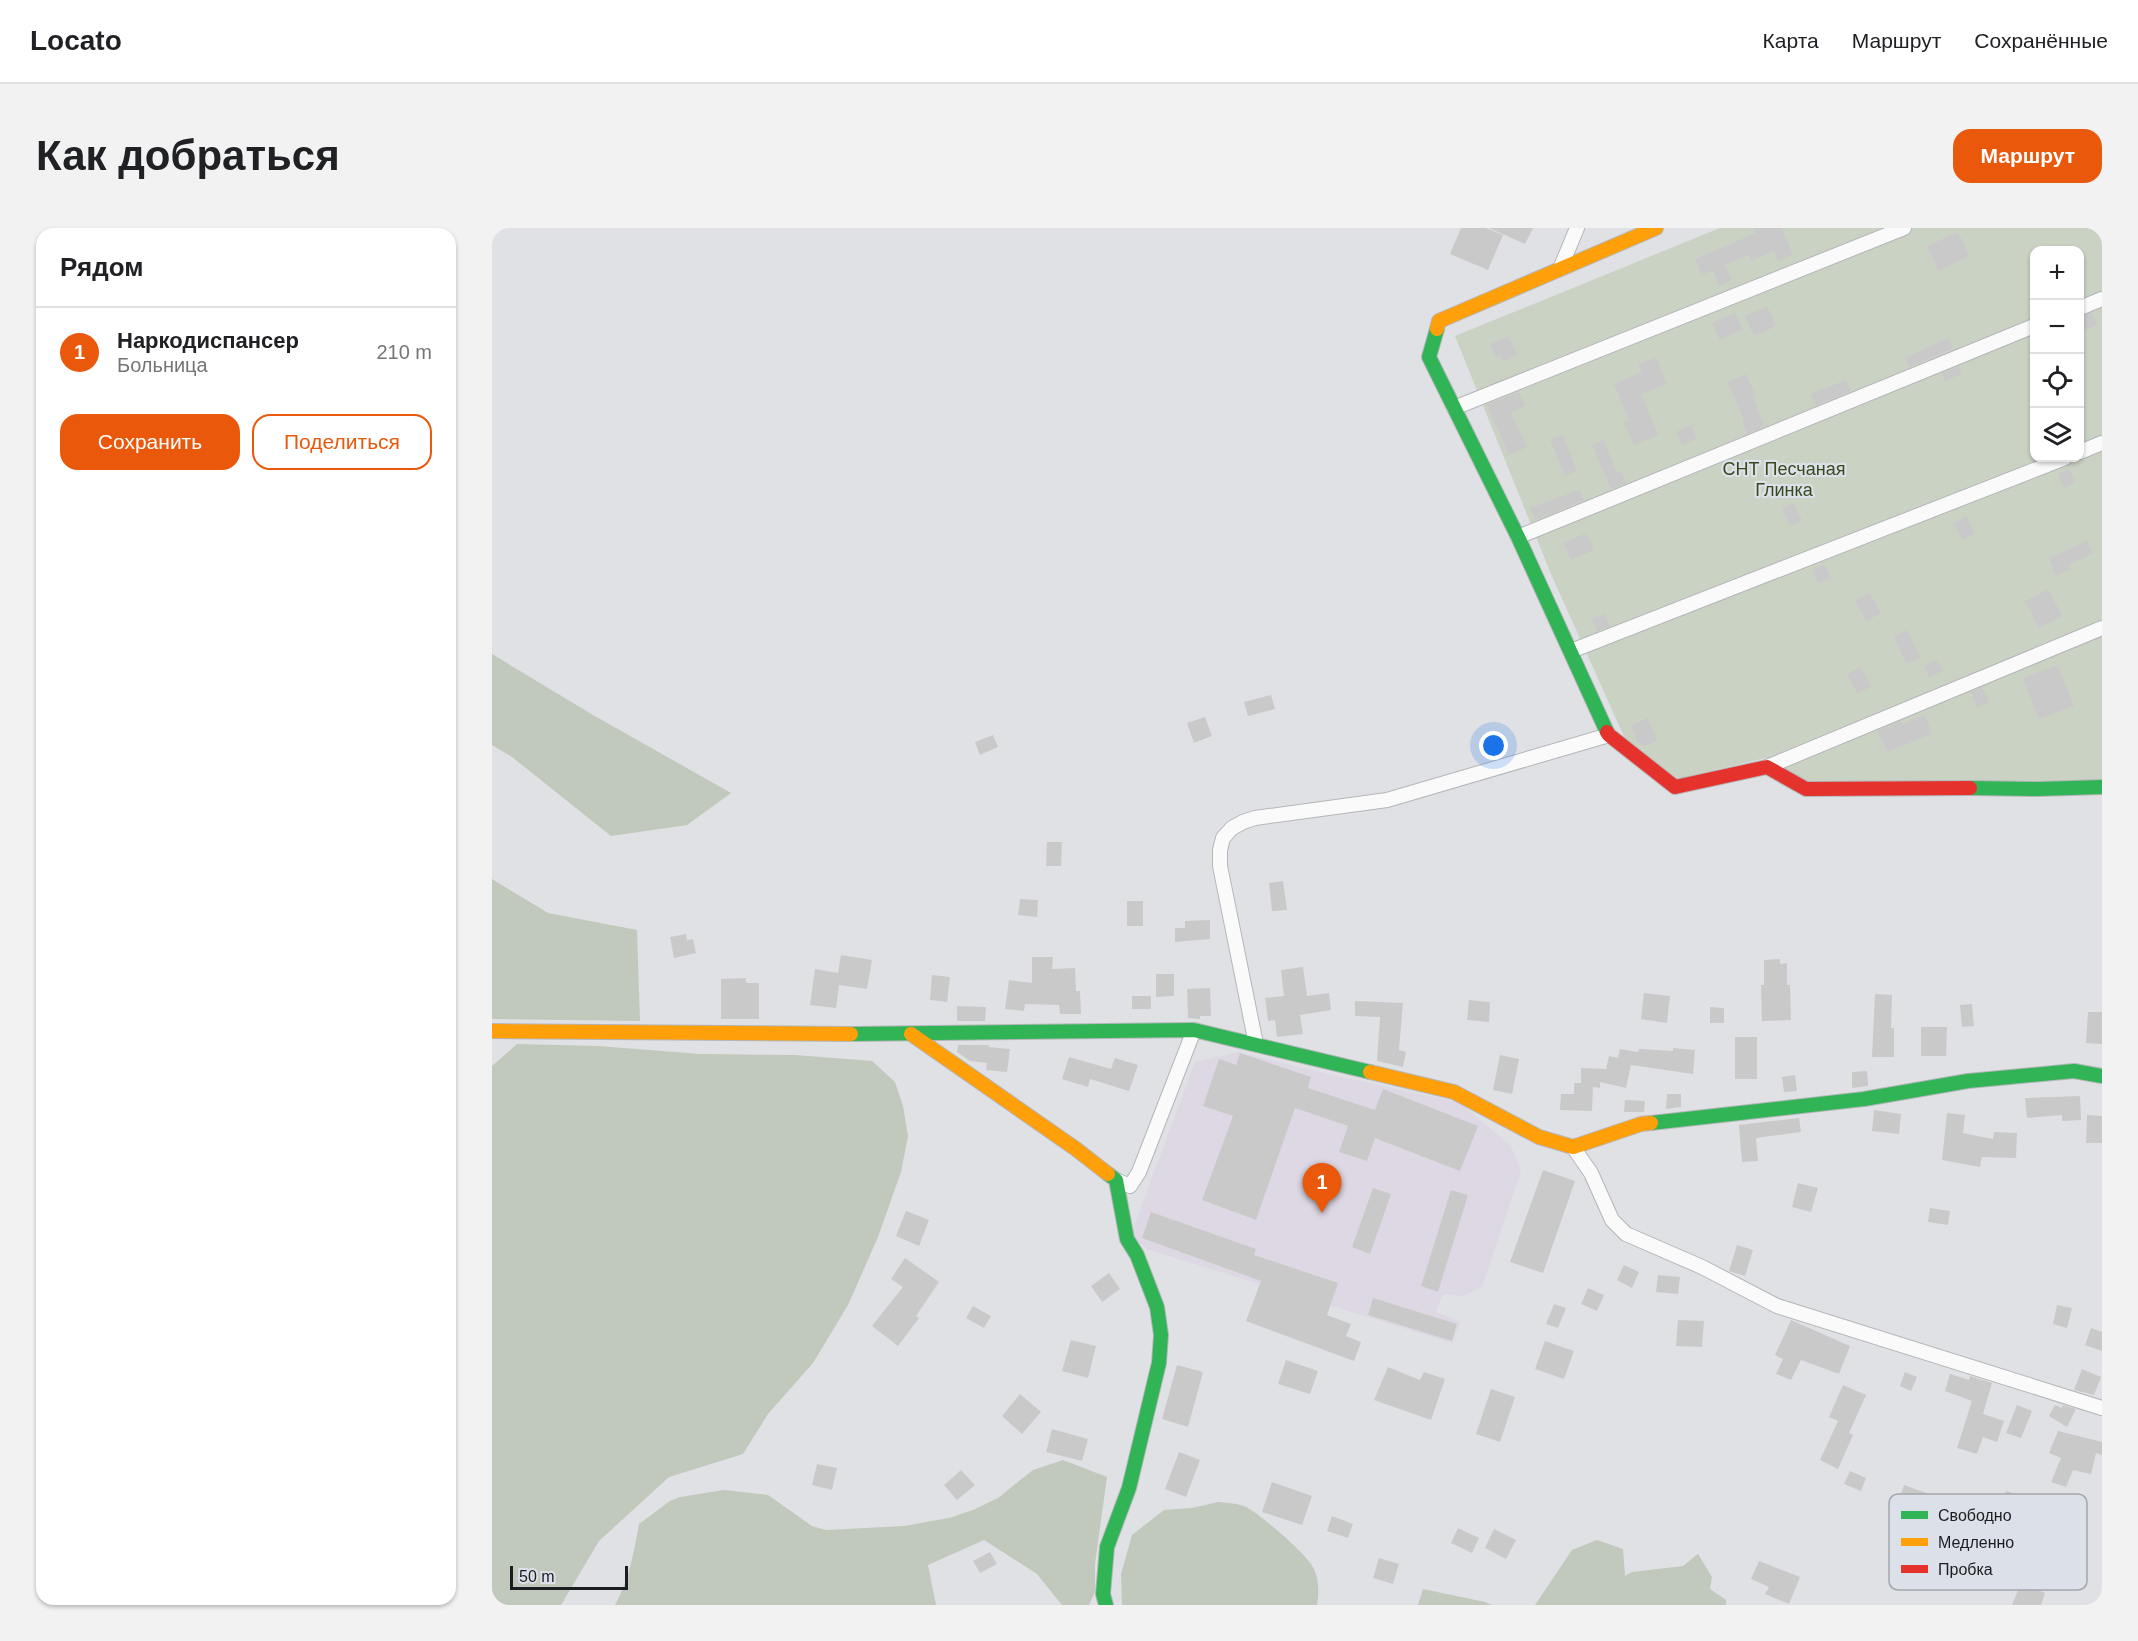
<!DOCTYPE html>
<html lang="ru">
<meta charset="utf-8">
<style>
:root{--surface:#fff;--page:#f2f2f2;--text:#202124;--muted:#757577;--line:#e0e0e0;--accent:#ea580c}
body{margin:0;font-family:Arial,sans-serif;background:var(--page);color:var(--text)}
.controls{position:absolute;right:18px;top:18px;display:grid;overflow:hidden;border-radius:12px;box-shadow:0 2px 4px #0004}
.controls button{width:54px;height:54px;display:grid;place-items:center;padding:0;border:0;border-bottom:2px solid var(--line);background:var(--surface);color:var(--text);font:30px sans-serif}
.scale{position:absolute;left:18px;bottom:15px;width:118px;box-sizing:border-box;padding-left:6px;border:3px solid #1c1d20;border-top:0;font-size:16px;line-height:21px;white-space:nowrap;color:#1c1d20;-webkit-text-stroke:4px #dce0e8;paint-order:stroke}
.you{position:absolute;left:1002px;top:518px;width:21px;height:21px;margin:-15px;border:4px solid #fff;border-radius:50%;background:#1a73e8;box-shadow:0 0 0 9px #1a73e833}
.badge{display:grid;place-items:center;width:39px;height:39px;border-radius:50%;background:var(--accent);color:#fff;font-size:20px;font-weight:700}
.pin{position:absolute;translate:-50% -50px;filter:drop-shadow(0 2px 3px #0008)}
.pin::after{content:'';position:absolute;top:32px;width:21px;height:18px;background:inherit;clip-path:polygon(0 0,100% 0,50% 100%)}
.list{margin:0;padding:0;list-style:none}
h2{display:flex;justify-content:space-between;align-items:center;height:78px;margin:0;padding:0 24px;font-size:26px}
h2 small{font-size:20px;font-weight:400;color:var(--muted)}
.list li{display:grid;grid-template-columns:39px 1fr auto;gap:18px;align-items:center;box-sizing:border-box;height:90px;padding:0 24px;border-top:2px solid var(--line)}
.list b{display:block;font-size:22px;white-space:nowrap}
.list p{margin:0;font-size:20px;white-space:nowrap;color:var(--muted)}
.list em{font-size:20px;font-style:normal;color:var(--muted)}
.actions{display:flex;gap:12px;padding:18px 24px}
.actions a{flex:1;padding:14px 0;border:2px solid var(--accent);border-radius:18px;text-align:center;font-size:21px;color:var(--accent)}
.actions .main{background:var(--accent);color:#fff}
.icon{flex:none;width:33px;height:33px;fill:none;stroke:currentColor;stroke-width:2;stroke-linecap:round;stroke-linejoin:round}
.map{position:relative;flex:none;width:1610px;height:1377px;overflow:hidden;border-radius:18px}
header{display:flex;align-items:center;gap:36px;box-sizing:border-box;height:84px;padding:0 30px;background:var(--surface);border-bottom:2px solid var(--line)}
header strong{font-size:28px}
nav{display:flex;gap:33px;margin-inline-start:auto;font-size:21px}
.intro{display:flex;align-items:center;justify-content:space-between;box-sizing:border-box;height:144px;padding:0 36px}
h1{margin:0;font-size:42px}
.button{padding:15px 27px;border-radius:18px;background:var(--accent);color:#fff;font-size:21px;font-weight:700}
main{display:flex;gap:36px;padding:0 36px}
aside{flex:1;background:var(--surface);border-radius:18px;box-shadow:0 2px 4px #0004}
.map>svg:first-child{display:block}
.medical{fill:#ded8e4}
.green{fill:#cad2c4;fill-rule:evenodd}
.forest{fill:#c0c9bb}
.building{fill:#cac9ca}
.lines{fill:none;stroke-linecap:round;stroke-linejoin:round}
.street-casing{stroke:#b4b6b8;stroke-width:16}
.fast-casing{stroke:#b4b6b8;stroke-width:16}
.slow-casing{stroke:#b4b6b8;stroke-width:16}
.jam-casing{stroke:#b4b6b8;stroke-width:16}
.street{stroke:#fafafb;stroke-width:14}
.fast{stroke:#30b455;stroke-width:14}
.slow{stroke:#ff9f0a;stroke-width:14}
.jam{stroke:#e5322d;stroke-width:14}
.labels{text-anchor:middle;stroke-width:4.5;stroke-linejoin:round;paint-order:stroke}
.park-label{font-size:18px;fill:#36491b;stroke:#dce0e8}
.key{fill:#dce0e8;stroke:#a2a6ac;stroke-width:1.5}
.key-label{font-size:16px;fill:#1c1d20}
</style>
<header>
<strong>Locato</strong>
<nav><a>Карта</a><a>Маршрут</a><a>Сохранённые</a></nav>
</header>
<div class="intro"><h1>Как добраться</h1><a class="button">Маршрут</a></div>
<main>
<aside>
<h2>Рядом<small></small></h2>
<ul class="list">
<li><span class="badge">1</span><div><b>Наркодиспансер</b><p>Больница</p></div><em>210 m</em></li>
</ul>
<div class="actions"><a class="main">Сохранить</a><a>Поделиться</a></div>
</aside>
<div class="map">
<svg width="1610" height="1377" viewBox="0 0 1610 1377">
<rect width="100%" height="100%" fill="#dfe1e5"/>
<!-- medical -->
<polygon class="medical" points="746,824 844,848 967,874 1019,918 1029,943 990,1059 971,1068 951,1066 944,1084 968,1094 960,1115 654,1021 639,1006 703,834"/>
<!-- green -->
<path class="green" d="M1228 0H1610V553L1314 555 1274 530 1184 551 1134 513 1059 346 963 108ZM1542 22H1588V230H1542Z"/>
<!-- forest -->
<g class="forest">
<polygon points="0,426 101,487 239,565 195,597 119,608 20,529 0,517"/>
<polygon points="0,651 56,685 145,702 148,793 0,791"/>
<polygon points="25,816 106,818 208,826 303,827 380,833 403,854 411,878 416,908 409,944 386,1009 356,1077 321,1135 276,1186 251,1226 177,1249 107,1313 69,1377 0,1377 0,838"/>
<path d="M571 1232 615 1249 603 1336V1364L597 1377H570L545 1346 492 1312 436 1337 444 1377H123C137 1352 142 1324 147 1296L178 1273 188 1269 232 1262 276 1267 320 1298 334 1302 412 1298 457 1290 481 1282 506 1270 541 1242Z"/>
<path d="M726 1274C735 1275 746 1275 754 1279 768 1286 816 1327 822 1341 827 1352 827 1366 825 1377H630L629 1346 640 1307 672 1282 700 1280Z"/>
<polygon points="1105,1312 1131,1321 1133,1348 1140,1344 1191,1338 1206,1326 1220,1349 1218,1361 1234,1372 1234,1377 1043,1377 1080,1322"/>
<polygon points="931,1361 993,1374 1000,1377 926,1377"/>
</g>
<!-- building -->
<g class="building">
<polygon points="969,0 994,0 1011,7 996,42 958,26"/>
<polygon points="997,0 1041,0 1033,16"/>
<polygon points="1262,0 1290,0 1301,27 1286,33 1282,23 1259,33 1257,27 1233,37 1240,52 1227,58 1221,42 1210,47 1203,31 1264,5"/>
<polygon points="1466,4 1477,28 1446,43 1435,18"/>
<polygon points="1275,78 1284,98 1262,108 1253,88"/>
<polygon points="1243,85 1251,101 1228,112 1220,95"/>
<polygon points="1600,85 1605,97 1587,104 1587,89"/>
<polygon points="1016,108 1026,127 1011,134 1008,127 1004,129 998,116"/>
<polygon points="1456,110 1461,121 1417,139 1413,130"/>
<polygon points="1164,129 1175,156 1149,166 1166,207 1142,217 1132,194 1137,192 1122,156 1150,144 1146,136"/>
<polygon points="1467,138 1470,146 1453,153 1450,145"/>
<polygon points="1254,146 1264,168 1261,169 1272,199 1255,206 1250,192 1252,191 1235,154"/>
<polygon points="1354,152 1359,163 1324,177 1319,166"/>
<polygon points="1027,164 1033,178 1019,184 1035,219 1017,227 995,177"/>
<polygon points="1199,197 1205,211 1190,217 1184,204"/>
<polygon points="1071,207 1085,243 1073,248 1058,211"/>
<polygon points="1111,212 1125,245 1129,243 1134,255 1119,261 1100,217"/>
<polygon points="1577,241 1583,254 1572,260 1566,246"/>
<polygon points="1087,262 1092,272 1043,292 1038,280"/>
<polygon points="1301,275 1310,292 1298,298 1290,280"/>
<polygon points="1474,288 1483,305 1471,312 1462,296"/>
<polygon points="1094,305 1102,322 1079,332 1071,315"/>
<polygon points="1595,313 1601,325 1576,337 1578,341 1564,348 1557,330"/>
<polygon points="1333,336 1339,350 1326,356 1320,342"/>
<polygon points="1556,361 1570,388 1547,400 1533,373"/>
<polygon points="1378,365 1389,385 1374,393 1363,373"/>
<polygon points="1113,386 1118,398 1105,403 1100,391"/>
<polygon points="1415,402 1428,430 1414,436 1402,408"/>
<polygon points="1445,432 1451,443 1437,449 1432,438"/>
<polygon points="1566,437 1582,478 1547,491 1531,450"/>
<polygon points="1369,439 1379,459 1365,465 1355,446"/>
<polygon points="1490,459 1497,474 1485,479 1479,464"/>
<polygon points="779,467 783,481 756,488 752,474"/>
<polygon points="1433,487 1440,506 1395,524 1386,503 1409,493 1410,496"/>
<polygon points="713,489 720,508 702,515 695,495"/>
<polygon points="1156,490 1165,513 1151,518 1145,514 1139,497"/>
<polygon points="501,507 506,519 488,527 483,514"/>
<polygon points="555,614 570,614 569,638 554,638"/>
<polygon points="791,653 795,682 780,683 777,655"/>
<polygon points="528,671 546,672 545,689 526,687"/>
<rect x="635" y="673" width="16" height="25"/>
<polygon points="718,692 718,711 683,714 683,700 693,700 693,693"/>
<polygon points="194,706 195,712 201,711 204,725 182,730 178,709"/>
<polygon points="349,727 380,732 375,761 347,757 344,780 318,777 323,741 346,745"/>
<polygon points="540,729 561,729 560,741 583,740 584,763 588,763 589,786 568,786 567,777 533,776 532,783 513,781 517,752 540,755"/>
<polygon points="1288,731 1288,736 1295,735 1295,757 1298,757 1299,792 1270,793 1269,757 1272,757 1272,732"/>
<polygon points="811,739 815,768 837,765 839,782 808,787 811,806 785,809 783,792 776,793 773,770 792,768 789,742"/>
<polygon points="664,746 682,746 682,768 664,769"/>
<polygon points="440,747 458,749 455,774 438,772"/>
<polygon points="254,750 254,755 267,755 267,791 229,791 229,751"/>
<polygon points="718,760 719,788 708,788 708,791 696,790 695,761"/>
<polygon points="1152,765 1178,768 1175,795 1149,791"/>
<polygon points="1383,766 1400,767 1399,800 1402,800 1402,829 1380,829"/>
<rect x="640" y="768" width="19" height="13"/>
<polygon points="977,772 998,774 997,794 975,792"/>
<polygon points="863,773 911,775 907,822 914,824 911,839 885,833 888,789 863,788"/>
<polygon points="1480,776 1482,798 1470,799 1468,777"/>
<polygon points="465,778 494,779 493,793 465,793"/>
<polygon points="1218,779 1232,780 1232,795 1218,795"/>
<polygon points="1596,784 1610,784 1610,816 1594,815"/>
<polygon points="1429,799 1455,799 1454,828 1429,828"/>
<rect x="1243" y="809" width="22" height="42"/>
<polygon points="466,817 497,817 497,819 518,821 515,844 494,842 495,835 478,833 465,824"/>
<polygon points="1181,820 1203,822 1201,846 1139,837 1134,860 1108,854 1108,860 1101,859 1100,883 1068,882 1069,866 1082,866 1082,855 1089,855 1089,840 1114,841 1117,828 1126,830 1128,821 1146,824 1147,821 1181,823"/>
<polygon points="748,825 819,849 816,860 883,882 891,861 986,898 968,943 883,910 875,933 847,924 856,898 803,880 764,992 710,972 741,888 711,878 727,831 744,837"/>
<polygon points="1008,827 1027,831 1020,866 1001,862"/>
<polygon points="577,829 619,841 623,830 646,837 637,863 598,851 596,859 570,851"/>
<polygon points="1375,843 1376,858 1360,860 1360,844"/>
<polygon points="1303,847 1305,863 1292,864 1290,849"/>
<polygon points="1175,866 1189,866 1189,879 1174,881"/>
<polygon points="1588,868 1589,892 1570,893 1570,887 1535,890 1533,870"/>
<polygon points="1133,872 1153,873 1152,884 1132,884"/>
<polygon points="1382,882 1409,886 1407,906 1380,903"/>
<polygon points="1455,885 1473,887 1471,905 1501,911 1502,904 1525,905 1524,930 1490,929 1488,939 1450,932"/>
<polygon points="1595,887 1610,888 1610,915 1594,915"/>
<polygon points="1307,890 1309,904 1264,910 1266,933 1250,934 1247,897"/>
<polygon points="1051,942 1083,953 1051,1045 1018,1034"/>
<polygon points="1306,955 1326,960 1319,984 1300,979"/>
<polygon points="881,960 899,966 878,1026 860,1019"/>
<polygon points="959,962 976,967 946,1064 929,1058"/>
<polygon points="1438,980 1458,983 1456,997 1436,994"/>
<polygon points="414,983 437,992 427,1018 404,1008"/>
<polygon points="659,984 764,1021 762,1027 846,1055 835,1087 859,1096 854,1108 869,1114 862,1133 754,1093 769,1053 650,1010"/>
<polygon points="1245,1017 1261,1022 1253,1048 1237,1043"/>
<polygon points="413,1030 447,1054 424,1088 427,1090 406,1118 380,1098 411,1059 399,1051"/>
<polygon points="1132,1037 1147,1044 1140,1060 1125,1052"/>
<polygon points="617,1045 628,1061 610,1074 599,1058"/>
<polygon points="1166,1047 1188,1049 1186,1066 1164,1064"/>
<polygon points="1096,1060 1112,1067 1105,1083 1089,1076"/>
<polygon points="881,1070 965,1096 960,1113 876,1087"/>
<polygon points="1062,1076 1074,1080 1066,1100 1054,1096"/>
<polygon points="1565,1077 1580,1080 1575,1100 1561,1096"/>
<polygon points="481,1078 499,1088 492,1100 474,1090"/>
<polygon points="1186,1092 1212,1093 1210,1119 1184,1118"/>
<polygon points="1299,1092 1358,1118 1347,1146 1309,1132 1299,1152 1284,1146 1291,1131 1283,1127"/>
<polygon points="1599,1100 1610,1104 1610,1123 1593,1117"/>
<polygon points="579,1112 604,1118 596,1150 570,1143"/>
<polygon points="1053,1113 1082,1123 1072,1151 1043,1141"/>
<polygon points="794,1132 826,1143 818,1166 786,1156"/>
<polygon points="685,1137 711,1144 696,1199 670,1191"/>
<polygon points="896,1139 928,1152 932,1144 953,1151 939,1192 882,1172"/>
<polygon points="1590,1141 1609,1149 1602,1167 1582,1162"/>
<polygon points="1413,1144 1425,1149 1419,1163 1408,1158"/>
<polygon points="1458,1146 1477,1152 1478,1148 1500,1155 1491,1186 1512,1193 1505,1214 1491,1209 1485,1226 1465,1220 1480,1173 1453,1163"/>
<polygon points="1351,1157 1374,1167 1357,1205 1361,1207 1346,1241 1328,1232 1346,1193 1337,1189"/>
<polygon points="999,1161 1023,1169 1008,1214 984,1206"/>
<polygon points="528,1166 549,1184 530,1206 510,1188"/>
<polygon points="1525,1177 1540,1183 1529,1210 1514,1205"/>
<polygon points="1563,1177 1570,1180 1571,1177 1584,1181 1575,1199 1557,1188"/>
<polygon points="560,1201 596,1211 590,1233 554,1224"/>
<polygon points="1566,1203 1610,1214 1610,1227 1604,1225 1599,1246 1581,1242 1574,1259 1559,1254 1569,1230 1557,1225"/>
<polygon points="687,1224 708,1232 694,1269 673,1261"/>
<polygon points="325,1236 345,1240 340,1262 320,1257"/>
<polygon points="469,1242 483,1257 465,1272 452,1257"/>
<polygon points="1358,1243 1374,1250 1369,1263 1352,1256"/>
<polygon points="780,1254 820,1268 810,1297 770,1284"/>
<polygon points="1412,1257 1440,1267 1433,1287 1405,1278"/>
<polygon points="1514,1263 1536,1270 1525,1302 1503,1294"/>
<polygon points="840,1288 861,1296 856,1310 835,1303"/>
<polygon points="966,1300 987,1310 980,1325 959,1315"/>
<polygon points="1002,1301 1024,1312 1014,1331 993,1320"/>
<polygon points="498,1324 505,1336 488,1345 481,1333"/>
<polygon points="887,1330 907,1336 901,1356 881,1350"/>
<polygon points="1267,1333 1308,1349 1297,1376 1273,1366 1277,1359 1259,1351"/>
<polygon points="1529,1355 1553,1365 1549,1377 1520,1377"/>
</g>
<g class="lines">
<!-- street casing -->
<g class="street-casing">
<g id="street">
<polyline points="1068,41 1085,0"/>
<polyline points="1588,80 1610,71"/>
<polyline points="962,180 1412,0"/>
<polyline points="1588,224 1610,215"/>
<polyline points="1026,309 1542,98"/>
<polyline points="1079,423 1573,230"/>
<polyline points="1275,539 1610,400"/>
<polyline points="764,816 728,638 728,622 731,610 740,600 751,594 763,590 895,572 1117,507"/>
<polyline points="1081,919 1099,945 1120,992 1134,1006 1210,1039 1285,1078 1610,1180"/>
<polyline points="624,952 638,958 647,944 702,802"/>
</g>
</g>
<!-- fast casing -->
<g class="fast-casing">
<g id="fast">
<polyline points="945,101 937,129 1026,309 1115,504"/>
<polyline points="1478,560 1546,561 1610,559"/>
<polyline points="359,806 702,802 878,844"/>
<polyline points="1159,895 1372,871 1476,853 1582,843 1610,848"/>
<polyline points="614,1377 611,1366 615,1319 637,1260 667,1135 669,1107 665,1079 645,1027 635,1011 624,952 616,946"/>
</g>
</g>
<!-- slow casing -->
<g class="slow-casing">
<g id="slow">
<polyline points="945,101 947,93 1164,0"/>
<polyline points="0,803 359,806"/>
<polyline points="419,806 584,921 616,946"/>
<polyline points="878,844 962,864 1047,909 1081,919 1149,896 1159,895"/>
</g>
</g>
<!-- jam casing -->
<g class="jam-casing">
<polyline id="jam" points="1115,504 1117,507 1183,559 1275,539 1314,561 1478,560"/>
</g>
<!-- street -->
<use href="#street" class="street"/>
<!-- fast -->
<use href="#fast" class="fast"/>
<!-- slow -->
<use href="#slow" class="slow"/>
<!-- jam -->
<use href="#jam" class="jam"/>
</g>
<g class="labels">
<!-- park labels -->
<g class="park-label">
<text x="1292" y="247">СНТ Песчаная<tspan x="1292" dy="21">Глинка</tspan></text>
</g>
</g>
<!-- legend -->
<rect x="1397" y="1266" width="198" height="96" rx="9" class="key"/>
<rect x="1409" y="1283" width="27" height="8" fill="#30b455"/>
<rect x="1409" y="1310" width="27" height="8" fill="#ff9f0a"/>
<rect x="1409" y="1337" width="27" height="8" fill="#e5322d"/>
<g class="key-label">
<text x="1446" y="1293">Свободно</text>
<text x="1446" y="1320">Медленно</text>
<text x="1446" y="1347">Пробка</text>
</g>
</svg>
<div class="controls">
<button>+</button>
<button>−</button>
<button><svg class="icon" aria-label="locate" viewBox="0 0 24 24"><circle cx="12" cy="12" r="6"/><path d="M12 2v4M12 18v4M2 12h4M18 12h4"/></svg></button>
<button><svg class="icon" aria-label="layers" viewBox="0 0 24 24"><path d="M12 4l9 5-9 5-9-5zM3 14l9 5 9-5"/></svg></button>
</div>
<div class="scale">50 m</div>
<div class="you"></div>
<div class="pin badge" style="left:830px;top:985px">1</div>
</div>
</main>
